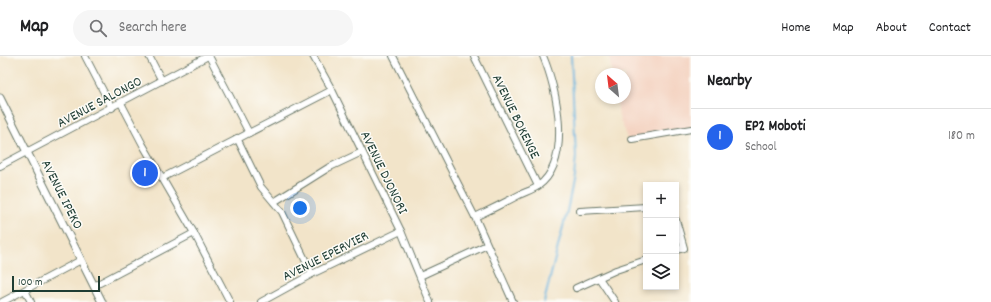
<!DOCTYPE html>
<meta charset="utf-8">
<style>
:root{--surface:#fff;--page:#f6f6f6;--text:#202124;--muted:#757577;--line:#e0e0e0;--accent:#2563eb}
body{margin:0;font-family:Dekko,sans-serif;background:var(--page);color:var(--text)}
.controls{position:absolute;right:12px;bottom:12px;display:grid;overflow:hidden;border-radius:0px;box-shadow:0 2px 6px #0003}
.controls button{width:36px;height:36px;display:grid;place-items:center;padding:0;border:0;border-bottom:1px solid var(--line);background:var(--surface);color:var(--text);font:20px sans-serif}
.compass{position:absolute;left:595px;top:12px;width:36px;height:36px;border-radius:50%;background:var(--surface);box-shadow:0 2px 6px #0003;rotate:332deg}
.scale{position:absolute;left:12px;bottom:10px;width:88px;box-sizing:border-box;padding-left:4px;border:2px solid #1f3d34;border-top:0;font-size:11px;line-height:14px;white-space:nowrap;color:#1f3d34;-webkit-text-stroke:3px #fdfcf7;paint-order:stroke}
.you{position:absolute;left:300px;top:152px;width:14px;height:14px;margin:-10px;border:3px solid #fff;border-radius:50%;background:#1a73e8;box-shadow:0 0 0 6px #1a73e833}
.badge{display:grid;place-items:center;width:26px;height:26px;border-radius:50%;background:var(--accent);color:#fff;font-size:13px;font-weight:700}
.pin{position:absolute;translate:-50% -50%;border:2px solid #fff;box-shadow:0 1px 4px #0006}
.list{margin:0;padding:0;list-style:none}
h2{display:flex;justify-content:space-between;align-items:center;height:52px;margin:0;padding:0 16px;font-size:17px}
h2 small{font-size:13px;font-weight:400;color:var(--muted)}
.list li{display:grid;grid-template-columns:26px 1fr auto;gap:12px;align-items:center;box-sizing:border-box;height:56px;padding:0 16px;border-top:1px solid var(--line)}
.list b{display:block;font-size:15px;white-space:nowrap}
.list p{margin:0;font-size:13px;white-space:nowrap;color:var(--muted)}
.list em{font-size:13px;font-style:normal;color:var(--muted)}
.icon{flex:none;width:22px;height:22px;fill:none;stroke:currentColor;stroke-width:2;stroke-linecap:round;stroke-linejoin:round}
.map{position:relative;flex:none;width:691px;height:246px;overflow:hidden}
header{display:flex;align-items:center;gap:24px;box-sizing:border-box;height:56px;padding:0 20px;background:var(--surface);border-bottom:1px solid var(--line)}
header strong{font-size:19px}
nav{display:flex;gap:22px;margin-inline-start:auto;font-size:14px}
.search{width:280px;height:36px;background:var(--page);display:flex;align-items:center;gap:10px;box-sizing:border-box;padding:0 14px;border-radius:22px;color:var(--muted);font-size:15px}
main{display:flex}
aside{flex:1;background:var(--surface)}
.map>svg:first-child{display:block}
.built{fill:#f4d3c1}
.lines{fill:none;stroke-linecap:round;stroke-linejoin:round}
.stream{stroke:#63b1dd;stroke-width:2}
.minor-casing{stroke:#697768;stroke-width:8}
.tertiary-casing{stroke:#697768;stroke-width:9}
.minor{stroke:#fff;stroke-width:6}
.tertiary{stroke:#fff;stroke-width:7}
.labels{text-anchor:middle;stroke-width:3;stroke-linejoin:round;paint-order:stroke}
.street-label{font-size:14px;fill:#1f3d34;stroke:#fdfcf7}
</style>
<header>
<strong>Map</strong>
<div class="search"><svg class="icon" aria-label="search" viewBox="0 0 24 24"><circle cx="10" cy="10" r="6"/><path d="M15 15l6 6"/></svg>Search here</div>
<nav><a>Home</a><a>Map</a><a>About</a><a>Contact</a></nav>
</header>
<main>
<div class="map">
<svg width="691" height="246" viewBox="0 0 691 246">
<rect width="100%" height="100%" fill="#fdfcf7"/>
<filter id="ink" filterUnits="userSpaceOnUse"><feTurbulence type="fractalNoise" baseFrequency=".025" numOctaves="2"/><feDisplacementMap in="SourceGraphic" scale="8" xChannelSelector="R" yChannelSelector="G"/><feConvolveMatrix kernelMatrix="1 2 1 2 8 2 1 2 1" color-interpolation-filters="sRGB"/></filter>
<filter id="wash" filterUnits="userSpaceOnUse"><feTurbulence type="fractalNoise" baseFrequency=".012" numOctaves="4" result="noise"/><feDisplacementMap in="SourceGraphic" scale="16" xChannelSelector="R" yChannelSelector="G"/><feGaussianBlur stdDeviation="0.9" result="paint"/><feColorMatrix in="noise" values="0 0 0 0 0 0 0 0 0 0 0 0 0 0 0 0 0 1.4 0 .05"/><feComposite in="paint" operator="in"/></filter>
<g filter="url(#wash)">
<rect width="100%" height="100%" fill="#f2e4c9"/>
<!-- built -->
<polygon class="built" points="609,0 691,0 691,75 628,85 619,61 616,42 625,42 625,18 612,18"/>
<g class="lines">
<!-- stream -->
<polyline class="stream" points="544,246 567,155 574,121 576,100 571,0"/>
</g>
</g>
<g filter="url(#ink)">
<g class="lines">
<!-- minor casing -->
<g class="minor-casing">
<g id="minor">
<polyline points="85,0 112,52"/>
<polyline points="149,0 162,25"/>
<polyline points="209,0 249,77"/>
<polyline points="313,0 332,34 401,175 430,246"/>
<polyline points="393,0 475,161 513,246"/>
<polyline points="474,0 538,130"/>
<polyline points="121,47 143,89 194,177 230,246"/>
<polyline points="237,82 261,131 282,156 312,218"/>
<polyline points="632,83 691,73"/>
<polyline points="0,110 208,0"/>
<polyline points="162,122 332,34"/>
<polyline points="274,146 328,112 362,96"/>
<polyline points="580,155 646,151"/>
<path d="M475 161C490 154 504 147 519 139 525 136 533 134 538 130 573 105 557 33 543 0"/>
<polyline points="676,164 684,192 676,194"/>
<polyline points="420,220 487,189"/>
<polyline points="599,222 615,246"/>
<polyline points="94,230 194,177"/>
<polyline points="576,232 616,214 646,204"/>
<polyline points="25,234 31,246"/>
<polyline points="2,246 81,204"/>
<polyline points="261,246 312,218 401,175"/>
</g>
</g>
<!-- tertiary casing -->
<g class="tertiary-casing">
<polyline id="tertiary" points="0,42 102,246"/>
</g>
<!-- minor -->
<use href="#minor" class="minor"/>
<!-- tertiary -->
<use href="#tertiary" class="tertiary"/>
</g>
</g>
<g class="labels">
<!-- street labels -->
<g class="street-label">
<text transform="translate(99 45) rotate(-28)" y="5">AVENUE SALONGO</text>
<text transform="translate(517 60) rotate(64)" y="5">AVENUE BOKENGE</text>
<text transform="translate(385 116) rotate(64)" y="5">AVENUE DJONORI</text>
<text transform="translate(63 138) rotate(63)" y="5">AVENUE IPEKO</text>
<text transform="translate(325 199) rotate(-27)" y="5">AVENUE EPERVIER</text>
</g>
</g>
</svg>
<div class="controls">
<button>+</button>
<button>−</button>
<button><svg class="icon" aria-label="layers" viewBox="0 0 24 24"><path d="M12 4l9 5-9 5-9-5zM3 14l9 5 9-5"/></svg></button>
</div>
<svg class="compass" viewBox="-18 -18 36 36"><path d="M0-13l5 13h-10z" fill="#e53935"/><path d="M0 13l5-13h-10z" fill="#757577"/></svg>
<div class="scale">100 m</div>
<div class="you"></div>
<div class="pin badge" style="left:145px;top:117px">1</div>
</div>
<aside>
<h2>Nearby<small></small></h2>
<ul class="list">
<li><span class="badge">1</span><div><b>EP2 Moboti</b><p>School</p></div><em>180 m</em></li>
</ul>
</aside>
</main>
